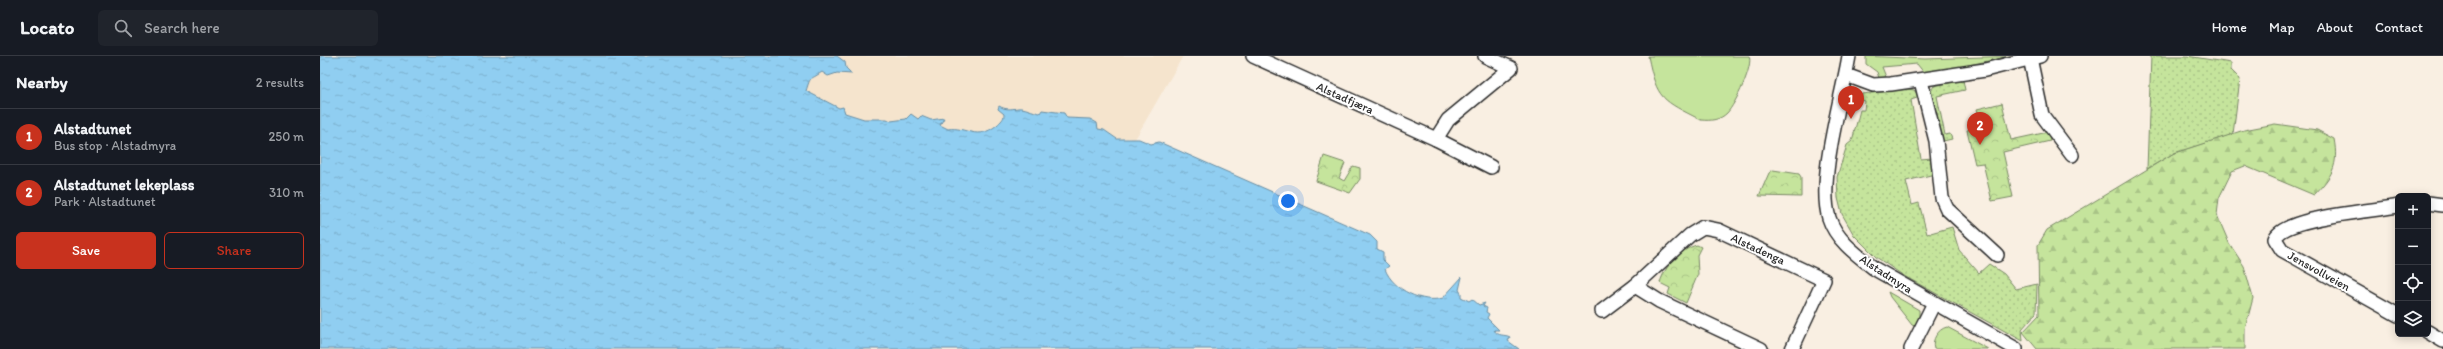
<!DOCTYPE html>
<meta charset="utf-8">
<style>
:root{--surface:#171b24;--page:#20242c;--text:#f1f3f6;--muted:#9ea1a6;--line:#363941;--accent:#c8321e}
body{margin:0;font-family:Itim,sans-serif;background:var(--page);color:var(--text)}
.controls{position:absolute;right:12px;bottom:12px;display:grid;overflow:hidden;border-radius:6px;box-shadow:0 2px 10px #0003}
.controls button{width:36px;height:36px;display:grid;place-items:center;padding:0;border:0;border-bottom:1px solid var(--line);background:var(--surface);color:var(--text);font:20px sans-serif}
.you{position:absolute;left:968px;top:145px;width:14px;height:14px;margin:-10px;border:3px solid #fff;border-radius:50%;background:#1a73e8;box-shadow:0 0 0 6px #1a73e833}
.badge{display:grid;place-items:center;width:26px;height:26px;border-radius:50%;background:var(--accent);color:#fff;font-size:13px;font-weight:700}
.pin{position:absolute;translate:-50% -33px;filter:drop-shadow(0 1px 2px #0008)}
.pin::after{content:'';position:absolute;top:21px;width:14px;height:12px;background:inherit;clip-path:polygon(0 0,100% 0,50% 100%)}
.list{margin:0;padding:0;list-style:none}
h2{display:flex;justify-content:space-between;align-items:center;height:52px;margin:0;padding:0 16px;font-size:17px}
h2 small{font-size:13px;font-weight:400;color:var(--muted)}
.list li{display:grid;grid-template-columns:26px 1fr auto;gap:12px;align-items:center;box-sizing:border-box;height:56px;padding:0 16px;border-top:1px solid var(--line)}
.list b{display:block;font-size:15px;white-space:nowrap}
.list p{margin:0;font-size:13px;white-space:nowrap;color:var(--muted)}
.list em{font-size:13px;font-style:normal;color:var(--muted)}
.actions{display:flex;gap:8px;padding:12px 16px}
.actions a{flex:1;padding:9px 0;border:1px solid var(--accent);border-radius:6px;text-align:center;font-size:14px;color:var(--accent)}
.actions .main{background:var(--accent);color:#fff}
.icon{flex:none;width:22px;height:22px;fill:none;stroke:currentColor;stroke-width:2;stroke-linecap:round;stroke-linejoin:round}
.map{position:relative;flex:none;width:2123px;height:293px;overflow:hidden}
header{display:flex;align-items:center;gap:24px;box-sizing:border-box;height:56px;padding:0 20px;background:var(--surface);border-bottom:1px solid var(--line)}
header strong{font-size:19px}
nav{display:flex;gap:22px;margin-inline-start:auto;font-size:14px}
.search{width:280px;height:36px;background:var(--page);display:flex;align-items:center;gap:10px;box-sizing:border-box;padding:0 14px;border-radius:6px;color:var(--muted);font-size:15px}
main{display:flex}
aside{flex:1;background:var(--surface)}
.map>svg:first-child{display:block}
.built{fill:#f5e4cd}
.grass{fill:#c5e49c;stroke:#788864}
.forest{fill:url(#forest-firs);stroke:#788864}
.park{fill:url(#park-crowns);stroke:#788864}
.garden{fill:url(#garden-dots);stroke:#788864}
.water{fill:url(#water-ripples);stroke:#688da2}
.lines{fill:none;stroke-linecap:round;stroke-linejoin:round}
.minor-casing{stroke:#2b2b2b;stroke-width:16}
.minor{stroke:#fff;stroke-width:13}
.labels{text-anchor:middle;stroke-width:4;stroke-linejoin:round;paint-order:stroke}
.street-label{font-size:12px;fill:#2b2b2b;stroke:#fff}
</style>
<header>
<strong>Locato</strong>
<div class="search"><svg class="icon" aria-label="search" viewBox="0 0 24 24"><circle cx="10" cy="10" r="6"/><path d="M15 15l6 6"/></svg>Search here</div>
<nav><a>Home</a><a>Map</a><a>About</a><a>Contact</a></nav>
</header>
<main>
<aside>
<h2>Nearby<small>2 results</small></h2>
<ul class="list">
<li><span class="badge">1</span><div><b>Alstadtunet</b><p>Bus stop · Alstadmyra</p></div><em>250 m</em></li>
<li><span class="badge">2</span><div><b>Alstadtunet lekeplass</b><p>Park · Alstadtunet</p></div><em>310 m</em></li>
</ul>
<div class="actions"><a class="main">Save</a><a>Share</a></div>
</aside>
<div class="map">
<svg width="2123" height="293" viewBox="0 0 2123 293">
<defs>
<pattern id="forest-firs" width="22" height="20" patternUnits="userSpaceOnUse"><rect width="22" height="20" fill="#c5e49c"/><path d="M5 1l3.5 6h-7zM16 11l3.5 6h-7z" fill="#a9c487"/></pattern>
<pattern id="park-crowns" width="20" height="18" patternUnits="userSpaceOnUse"><rect width="20" height="18" fill="#c5e49c"/><path d="M2 6a3 3 0 1 1 6 0M12 15a3 3 0 1 1 6 0" fill="none" stroke="#a9c487"/></pattern>
<pattern id="garden-dots" width="8" height="8" patternUnits="userSpaceOnUse"><rect width="8" height="8" fill="#c5e49c"/><path d="M2 2h.1M6 6h.1" fill="none" stroke="#a9c487" stroke-width="1.8" stroke-linecap="round"/></pattern>
<pattern id="water-ripples" width="26" height="14" patternUnits="userSpaceOnUse"><rect width="26" height="14" fill="#90cef1"/><path d="M2 4q2-2 4 0t4 0M15 11q2-2 4 0t4 0" fill="none" stroke="#7cb1cf"/></pattern>
</defs>
<rect width="100%" height="100%" fill="#f9efe2"/>
<filter id="ink" filterUnits="userSpaceOnUse"><feTurbulence type="fractalNoise" baseFrequency=".025" numOctaves="2"/><feDisplacementMap in="SourceGraphic" scale="8" xChannelSelector="R" yChannelSelector="G"/><feConvolveMatrix kernelMatrix="1 2 1 2 8 2 1 2 1" color-interpolation-filters="sRGB"/></filter>
<g filter="url(#ink)">
<!-- built -->
<polygon class="built" points="517,0 863,0 814,85 809,82 797,83 784,74 778,73 775,65 747,62 743,57 729,55 710,56 698,52 685,53 679,51 678,53 684,58 681,65 673,72 660,77 645,77 635,72 628,73 620,69 624,62 611,64 601,60 598,63 571,65 544,63 525,57 522,51 519,52 486,35 487,26 491,21 503,16 508,20 517,17 531,17"/>
<!-- grass -->
<g class="grass">
<path d="M1328 0H1429C1434 9 1415 49 1407 57 1400 64 1391 65 1381 64 1342 44 1337 44 1328 0Z"/>
<polygon points="1546,0 1605,3 1692,0 1605,18 1597,8 1562,11 1566,21 1559,22 1557,16 1546,8"/>
<polygon points="1568,236 1599,254 1599,261 1595,270 1592,269 1570,241"/>
<path d="M1627 271 1668 293H1614C1611 284 1618 273 1627 271Z"/>
</g>
<!-- forest -->
<path class="forest" d="M1955 68 1997 74 2014 83C2019 110 2012 120 1994 139L1925 110 1912 115 1899 142 1897 159 1909 187 1924 210 1933 242 1925 273V293H1717L1703 276 1719 259 1718 189 1727 174 1854 97 1924 74Z"/>
<!-- park -->
<g class="park">
<polygon points="1682,47 1691,84 1728,76 1730,85 1683,96 1693,141 1672,145 1663,107 1655,108 1647,74 1662,71 1657,53"/>
<polygon points="1004,100 1025,107 1019,122 1024,125 1033,110 1040,112 1040,123 1030,137 996,125"/>
<polygon points="1453,114 1479,118 1481,121 1481,141 1439,140 1449,117"/>
<path d="M1377 189 1381 191 1377 199 1378 218 1366 247 1348 238 1350 232 1340 227C1344 211 1360 193 1377 189Z"/>
</g>
<!-- garden -->
<g class="garden">
<polygon points="1831,0 1867,0 1911,7 1911,14 1920,23 1913,78 1854,97 1827,113"/>
<polygon points="1643,24 1645,34 1617,40 1625,79 1630,78 1632,83 1619,86 1608,38 1614,30"/>
<polygon points="1588,33 1594,34 1598,39 1597,42 1591,44 1601,103 1612,102 1615,118 1586,125 1592,149 1599,147 1607,178 1632,171 1639,194 1659,217 1669,208 1684,218 1696,233 1717,228 1716,257 1702,273 1703,285 1584,220 1556,201 1534,179 1522,158 1518,142 1517,121 1527,89 1532,85 1540,54 1544,54 1545,45 1541,44 1542,38"/>
</g>
<!-- water -->
<path class="water" d="M0 0H517L525 6 526 12 532 18 517 17 508 20 502 16C489 25 491 19 486 35L519 52 523 51 525 57 544 63H567L571 65 586 63 591 58 598 63 601 60 611 64 624 62 620 69 628 73C647 70 656 86 677 69 681 65 684 63 684 58L678 53 679 50C686 54 690 53 698 52 704 51 713 56 720 57L722 54 744 57 747 62 770 63 777 67 778 73 784 74 797 83H819L831 88 839 86 1050 179 1057 186V193L1063 196V204L1069 210 1065 213C1073 234 1103 248 1123 242L1142 221 1139 234 1141 237V241L1149 245 1152 243 1159 249 1165 247 1163 250 1167 252 1166 256 1169 258 1167 262 1179 274H1174C1178 281 1185 278 1190 281L1188 285 1199 293H0Z"/>
<g class="lines">
<!-- minor casing -->
<g class="minor-casing">
<g id="minor">
<polyline points="933,0 1116,83 1171,111"/>
<path d="M1529 0C1522 43 1497 123 1509 162 1516 184 1537 199 1555 213L1696 293"/>
<polyline points="1710,2 1722,59 1752,99"/>
<polyline points="1526,19 1553,29 1571,28 1665,14 1720,0"/>
<polyline points="1601,25 1616,85 1622,142 1627,153 1677,199"/>
<polyline points="1116,83 1128,64 1191,12 1165,0"/>
<polyline points="2108,147 2123,149"/>
<path d="M2078 150C2055 155 1962 161 1955 183L1962 194 2078 259"/>
<polyline points="1282,255 1315,230"/>
<polyline points="2108,276 2123,285"/>
<polyline points="1441,293 1339,245 1315,230 1370,179 1383,171 1398,174 1504,224 1472,293"/>
<polyline points="1591,293 1614,247"/>
</g>
</g>
<!-- minor -->
<use href="#minor" class="minor"/>
</g>
</g>
<g class="labels">
<!-- street labels -->
<g class="street-label">
<text transform="translate(1025 42) rotate(24)" y="4">Alstadfjæra</text>
<text transform="translate(1438 193) rotate(25)" y="4">Alstadenga</text>
<text transform="translate(1999 215) rotate(29)" y="4">Jensvollveien</text>
<text transform="translate(1566 218) rotate(33)" y="4">Alstadmyra</text>
</g>
</g>
</svg>
<div class="controls">
<button>+</button>
<button>−</button>
<button><svg class="icon" aria-label="locate" viewBox="0 0 24 24"><circle cx="12" cy="12" r="6"/><path d="M12 2v4M12 18v4M2 12h4M18 12h4"/></svg></button>
<button><svg class="icon" aria-label="layers" viewBox="0 0 24 24"><path d="M12 4l9 5-9 5-9-5zM3 14l9 5 9-5"/></svg></button>
</div>
<div class="you"></div>
<div class="pin badge" style="left:1531px;top:63px">1</div>
<div class="pin badge" style="left:1660px;top:89px">2</div>
</div>
</main>
